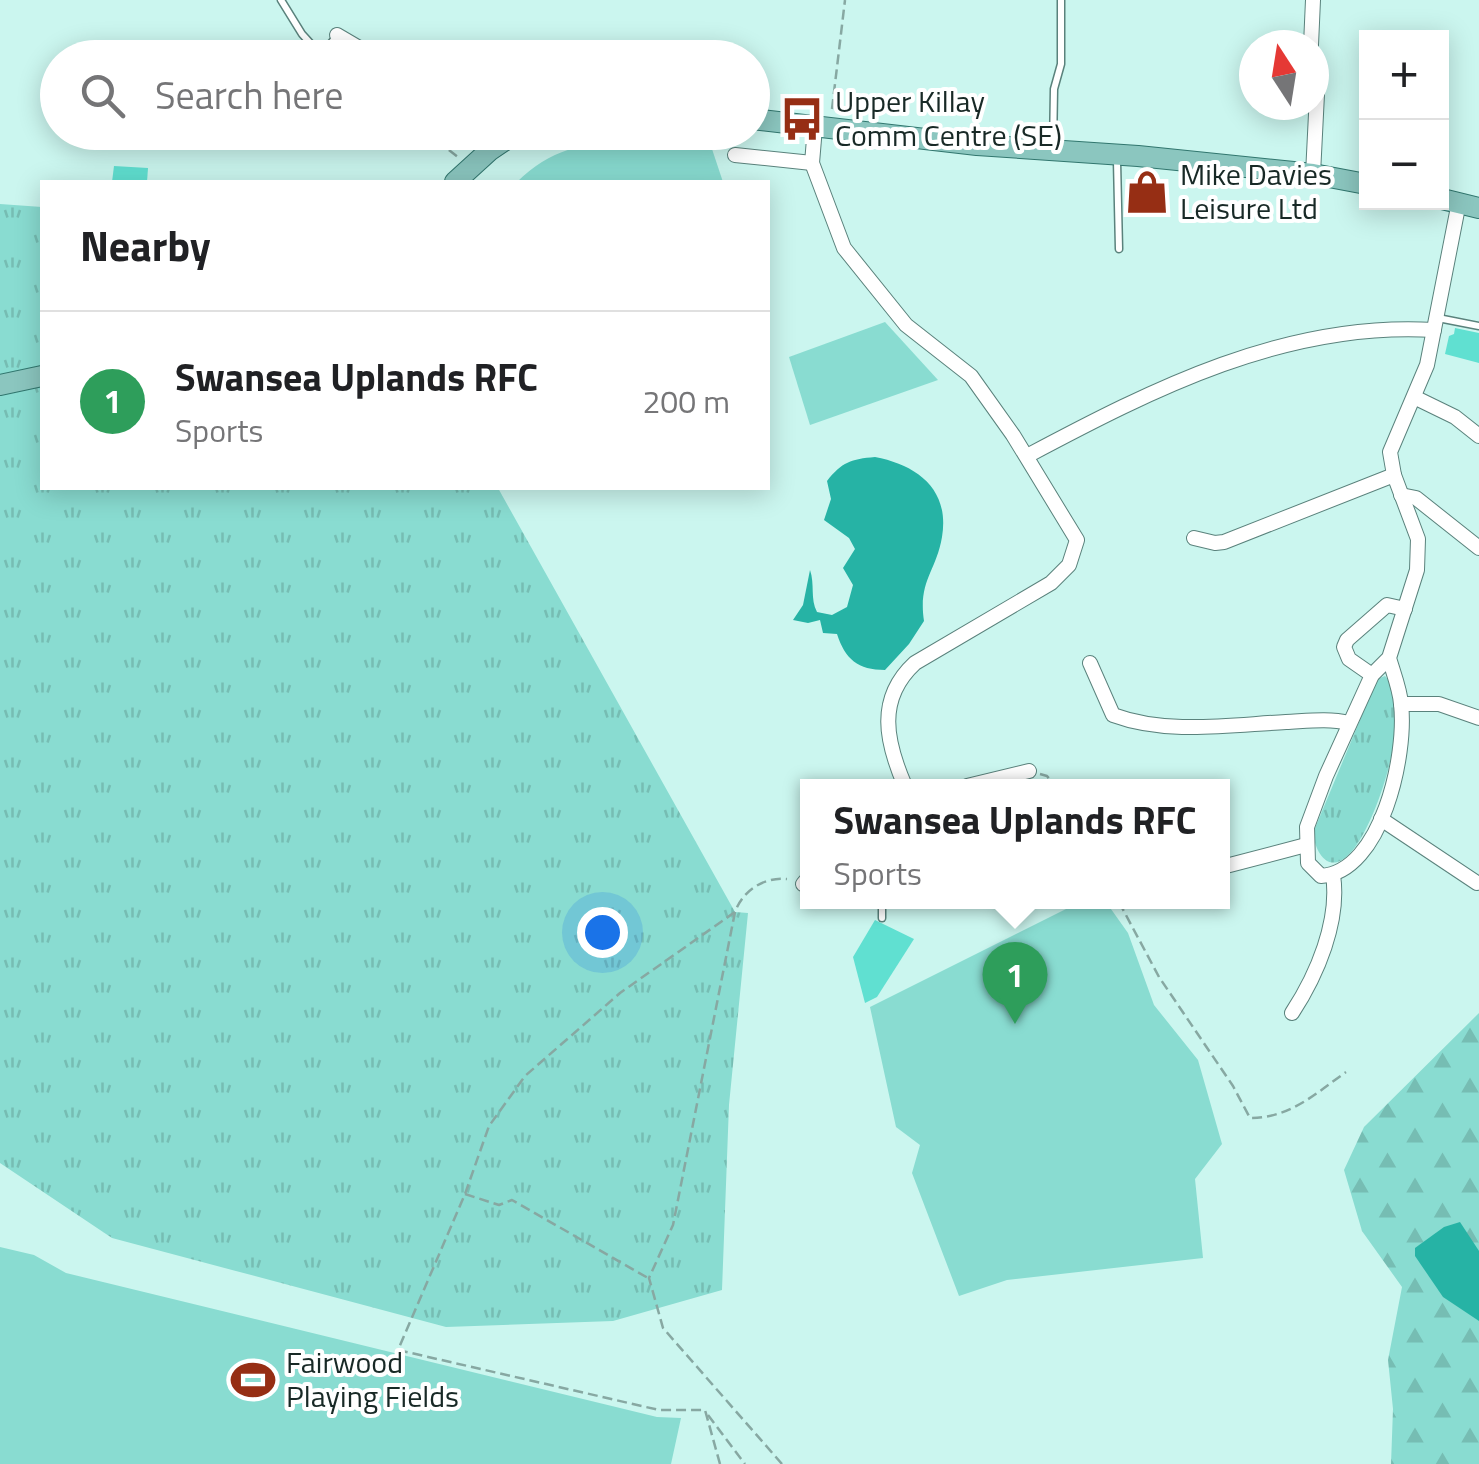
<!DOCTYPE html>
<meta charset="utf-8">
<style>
:root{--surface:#fff;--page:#f2f2f2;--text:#202124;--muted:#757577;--line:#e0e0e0;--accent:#ea580c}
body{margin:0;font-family:"Titillium Web",sans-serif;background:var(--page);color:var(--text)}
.controls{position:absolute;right:30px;top:30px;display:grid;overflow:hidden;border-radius:0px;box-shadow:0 5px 25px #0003}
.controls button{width:90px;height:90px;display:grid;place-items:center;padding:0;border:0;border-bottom:2px solid var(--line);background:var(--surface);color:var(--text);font:50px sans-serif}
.compass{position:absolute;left:1239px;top:30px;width:90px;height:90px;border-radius:50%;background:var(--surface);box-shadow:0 5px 25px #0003;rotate:348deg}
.you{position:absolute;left:602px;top:932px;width:35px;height:35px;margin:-25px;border:8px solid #fff;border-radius:50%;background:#1a73e8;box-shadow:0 0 0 15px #1a73e833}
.badge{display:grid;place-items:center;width:65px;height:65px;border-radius:50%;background:var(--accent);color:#fff;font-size:32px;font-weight:700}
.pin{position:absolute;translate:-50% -82px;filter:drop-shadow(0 2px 5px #0008)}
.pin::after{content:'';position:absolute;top:52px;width:35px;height:30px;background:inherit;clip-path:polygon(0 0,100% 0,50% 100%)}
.popup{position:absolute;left:800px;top:779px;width:430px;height:130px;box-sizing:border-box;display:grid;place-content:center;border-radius:0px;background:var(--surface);filter:drop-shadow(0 2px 8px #0005);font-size:32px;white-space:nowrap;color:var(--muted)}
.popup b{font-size:38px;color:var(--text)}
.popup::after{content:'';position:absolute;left:50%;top:100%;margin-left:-20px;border:20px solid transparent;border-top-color:var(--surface)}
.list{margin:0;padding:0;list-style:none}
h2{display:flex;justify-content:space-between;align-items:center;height:130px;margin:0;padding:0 40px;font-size:42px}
h2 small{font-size:32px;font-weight:400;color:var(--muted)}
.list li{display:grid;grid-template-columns:65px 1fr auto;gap:30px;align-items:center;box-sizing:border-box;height:180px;padding:0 40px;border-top:2px solid var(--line)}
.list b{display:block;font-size:38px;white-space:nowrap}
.list p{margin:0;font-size:32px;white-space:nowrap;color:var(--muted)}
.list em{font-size:32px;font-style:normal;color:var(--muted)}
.icon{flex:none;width:55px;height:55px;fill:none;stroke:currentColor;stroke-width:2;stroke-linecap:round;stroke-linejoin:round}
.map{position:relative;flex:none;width:1479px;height:1464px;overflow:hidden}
.search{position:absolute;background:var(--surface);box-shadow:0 5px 25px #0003;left:40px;top:40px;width:730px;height:110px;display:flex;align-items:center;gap:25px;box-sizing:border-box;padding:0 35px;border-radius:55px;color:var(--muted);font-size:38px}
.panel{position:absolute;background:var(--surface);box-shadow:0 5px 25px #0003;left:40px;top:180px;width:730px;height:310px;border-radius:0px}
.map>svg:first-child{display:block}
.grass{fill:url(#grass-tufts)}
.forest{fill:url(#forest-firs)}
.park{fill:#89dcd1}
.water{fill:#26b3a5}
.building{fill:#60e0d1}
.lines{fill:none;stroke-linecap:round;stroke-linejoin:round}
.service-casing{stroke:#5a827c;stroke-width:9}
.minor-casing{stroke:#5a827c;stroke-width:16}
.primary-casing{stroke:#31766e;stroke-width:22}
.path{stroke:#87a8a2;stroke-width:2.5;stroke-dasharray:10 5;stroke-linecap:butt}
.service{stroke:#fff;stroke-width:6}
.minor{stroke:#fff;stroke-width:14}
.primary{stroke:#8bc6bf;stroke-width:20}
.labels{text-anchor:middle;stroke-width:8;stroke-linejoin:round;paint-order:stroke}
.poi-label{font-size:30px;fill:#182926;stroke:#fff;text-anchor:start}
</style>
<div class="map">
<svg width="1479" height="1464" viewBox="0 0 1479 1464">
<defs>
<pattern id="grass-tufts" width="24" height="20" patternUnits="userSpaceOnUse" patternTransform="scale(2.5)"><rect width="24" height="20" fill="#89dcd1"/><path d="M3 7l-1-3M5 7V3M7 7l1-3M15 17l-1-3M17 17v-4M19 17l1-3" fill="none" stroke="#76bdb3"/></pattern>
<pattern id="forest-firs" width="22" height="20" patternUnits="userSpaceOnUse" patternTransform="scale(2.5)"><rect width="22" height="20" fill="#89dcd1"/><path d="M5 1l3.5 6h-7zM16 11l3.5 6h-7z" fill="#76bdb3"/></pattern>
</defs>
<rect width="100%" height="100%" fill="#cbf6ef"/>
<!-- grass -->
<g class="grass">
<polygon points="0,204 42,207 42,488 498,488 735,912 748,913 729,1105 722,1290 613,1321 446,1327 112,1238 0,1163"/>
<path d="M1385 676C1415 707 1378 821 1352 851 1331 876 1316 856 1313 833L1377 679Z"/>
</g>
<!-- forest -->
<polygon class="forest" points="1479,1013 1479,1464 1391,1464 1393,1409 1388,1360 1402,1287 1362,1231 1344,1170 1364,1127"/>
<!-- park -->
<g class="park">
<path d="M628 137 695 140 712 149 723 182H517C550 149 584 144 628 137Z"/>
<polygon points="885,322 938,380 810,425 789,357"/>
<polygon points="1080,902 1106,902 1128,933 1154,1005 1198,1060 1222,1144 1195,1179 1203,1258 1007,1280 959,1296 912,1173 920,1145 896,1127 870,1007"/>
<polygon points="0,1247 34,1255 66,1273 657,1417 681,1418 671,1464 0,1464"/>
</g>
<!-- water -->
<g class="water">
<path d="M875 457C917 465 950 489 942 537 936 572 918 581 924 621L909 644 885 670C858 670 845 659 837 634L823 633 820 620 808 623 793 620 803 605 810 570C815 584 810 599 817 612L832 615 847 607 853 585 843 568 855 549 849 538 824 520 831 499 827 481C842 462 851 459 875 457Z"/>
<polygon points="1460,1222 1479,1251 1479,1321 1443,1297 1415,1256 1415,1248 1444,1227"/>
</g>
<!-- building -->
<g class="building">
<polygon points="114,166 148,168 147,182 112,182"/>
<polygon points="1455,328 1479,333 1479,363 1445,354 1449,336 1454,334"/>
<polygon points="875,920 914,939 877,997 865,1003 853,957"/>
</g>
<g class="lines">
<!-- service casing -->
<g class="service-casing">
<g id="service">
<polyline points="281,0 302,34 321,55 337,36"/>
<polyline points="1053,148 1054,89 1061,64 1061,0"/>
<polyline points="1117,161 1119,249"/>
<polyline points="1438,318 1479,326"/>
<polyline points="882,902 882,918"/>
</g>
</g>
<!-- minor casing -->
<g class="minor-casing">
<g id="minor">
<polyline points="337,35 366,52 383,58"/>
<polyline points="1311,45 1313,0"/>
<path d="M815 127 812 163 844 248 906 325 971 376 1013 435 1077 540 1069 565 1051 583 915 663C876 699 886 742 905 786"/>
<polyline points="735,155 812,163"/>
<polyline points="1313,174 1318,74 1314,64"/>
<polyline points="1416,398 1455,417 1479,436"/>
<path d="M1027 456C1153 389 1286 321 1434 330"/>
<polyline points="1401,495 1416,498 1479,548"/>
<polyline points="1194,538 1215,543 1224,542 1394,475"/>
<path d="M1389 658C1393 672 1400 689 1401 704 1407 754 1382 872 1321 876L1308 863 1307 827 1326 776 1372 675 1389 658 1417 570 1418 539 1394 475 1390 452 1427 365 1459 202"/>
<path d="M1090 663 1113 715C1167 735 1229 725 1286 722 1307 721 1329 718 1349 723"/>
<polyline points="1372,675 1349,659 1344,647 1347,640 1387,605 1405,609"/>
<polyline points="1401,704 1439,704 1479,718"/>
<polyline points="967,786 1029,771"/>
<polyline points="1381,819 1477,883"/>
<polyline points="1222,867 1306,845"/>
<polyline points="803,884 808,878"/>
<path d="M1292 1013C1317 975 1340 921 1333 875"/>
</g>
</g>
<!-- primary casing -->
<g class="primary-casing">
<g id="primary">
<polyline points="752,119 977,145 1138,156 1313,174 1366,184"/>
<polyline points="455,182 489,151 517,132"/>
<polyline points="1442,199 1479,208"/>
<polyline points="0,385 42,376"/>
</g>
</g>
<!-- path -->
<g class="path">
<polyline points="832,109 845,0"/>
<polyline points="425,132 458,157"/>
<polyline points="1040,774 1047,776 1055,786"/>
<path d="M1119 902 1159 977 1233 1086 1250 1118C1290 1118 1315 1094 1346 1072"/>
<polyline points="465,1194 499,1205 512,1200 648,1278"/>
<polyline points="708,1415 745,1464"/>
<polyline points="720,1464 705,1410 659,1410 398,1350 465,1194 489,1126 525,1076 620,993 735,912"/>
<path d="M782 1464 663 1328 649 1278 673 1225 735 912C743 890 764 877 787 879"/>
</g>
<!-- service -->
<use href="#service" class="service"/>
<!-- minor -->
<use href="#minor" class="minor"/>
<!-- primary -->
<use href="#primary" class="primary"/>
</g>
<!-- icons -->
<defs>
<g id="bus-bare" transform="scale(3.45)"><path d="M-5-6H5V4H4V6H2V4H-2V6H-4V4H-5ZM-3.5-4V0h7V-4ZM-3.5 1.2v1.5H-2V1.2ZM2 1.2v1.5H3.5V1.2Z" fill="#962e14" stroke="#fff" stroke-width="2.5" paint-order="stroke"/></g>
<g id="shop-bare" transform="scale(3.45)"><path d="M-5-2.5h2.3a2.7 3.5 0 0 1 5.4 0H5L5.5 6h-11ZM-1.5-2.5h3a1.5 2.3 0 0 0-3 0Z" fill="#962e14" stroke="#fff" stroke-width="2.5" paint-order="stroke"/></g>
<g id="stadium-bare" transform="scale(3.45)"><path d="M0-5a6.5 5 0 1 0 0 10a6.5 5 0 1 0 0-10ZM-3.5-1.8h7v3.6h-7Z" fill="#962e14" stroke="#fff" stroke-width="2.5" paint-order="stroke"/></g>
</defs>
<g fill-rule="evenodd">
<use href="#bus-bare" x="802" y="119"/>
<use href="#shop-bare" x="1147" y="192"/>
<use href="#stadium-bare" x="253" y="1380"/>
</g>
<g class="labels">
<!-- poi labels -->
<g class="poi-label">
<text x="835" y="112">Upper Killay<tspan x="835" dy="34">Comm Centre (SE)</tspan></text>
<text x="1180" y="185">Mike Davies<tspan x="1180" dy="34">Leisure Ltd</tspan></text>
<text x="286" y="1373">Fairwood<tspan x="286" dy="34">Playing Fields</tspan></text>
</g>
</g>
</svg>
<div class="controls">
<button>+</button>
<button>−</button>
</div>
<svg class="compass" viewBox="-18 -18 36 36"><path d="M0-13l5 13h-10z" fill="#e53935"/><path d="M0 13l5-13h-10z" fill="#757577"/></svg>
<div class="you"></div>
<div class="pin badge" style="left:1015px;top:1024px;background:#2e9e5b">1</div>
<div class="popup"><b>Swansea Uplands RFC</b>Sports</div>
<div class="search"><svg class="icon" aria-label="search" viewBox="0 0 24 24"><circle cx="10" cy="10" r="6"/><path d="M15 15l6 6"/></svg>Search here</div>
<section class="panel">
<h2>Nearby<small></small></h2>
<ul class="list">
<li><span class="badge" style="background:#2e9e5b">1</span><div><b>Swansea Uplands RFC</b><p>Sports</p></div><em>200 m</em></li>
</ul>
</section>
</div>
